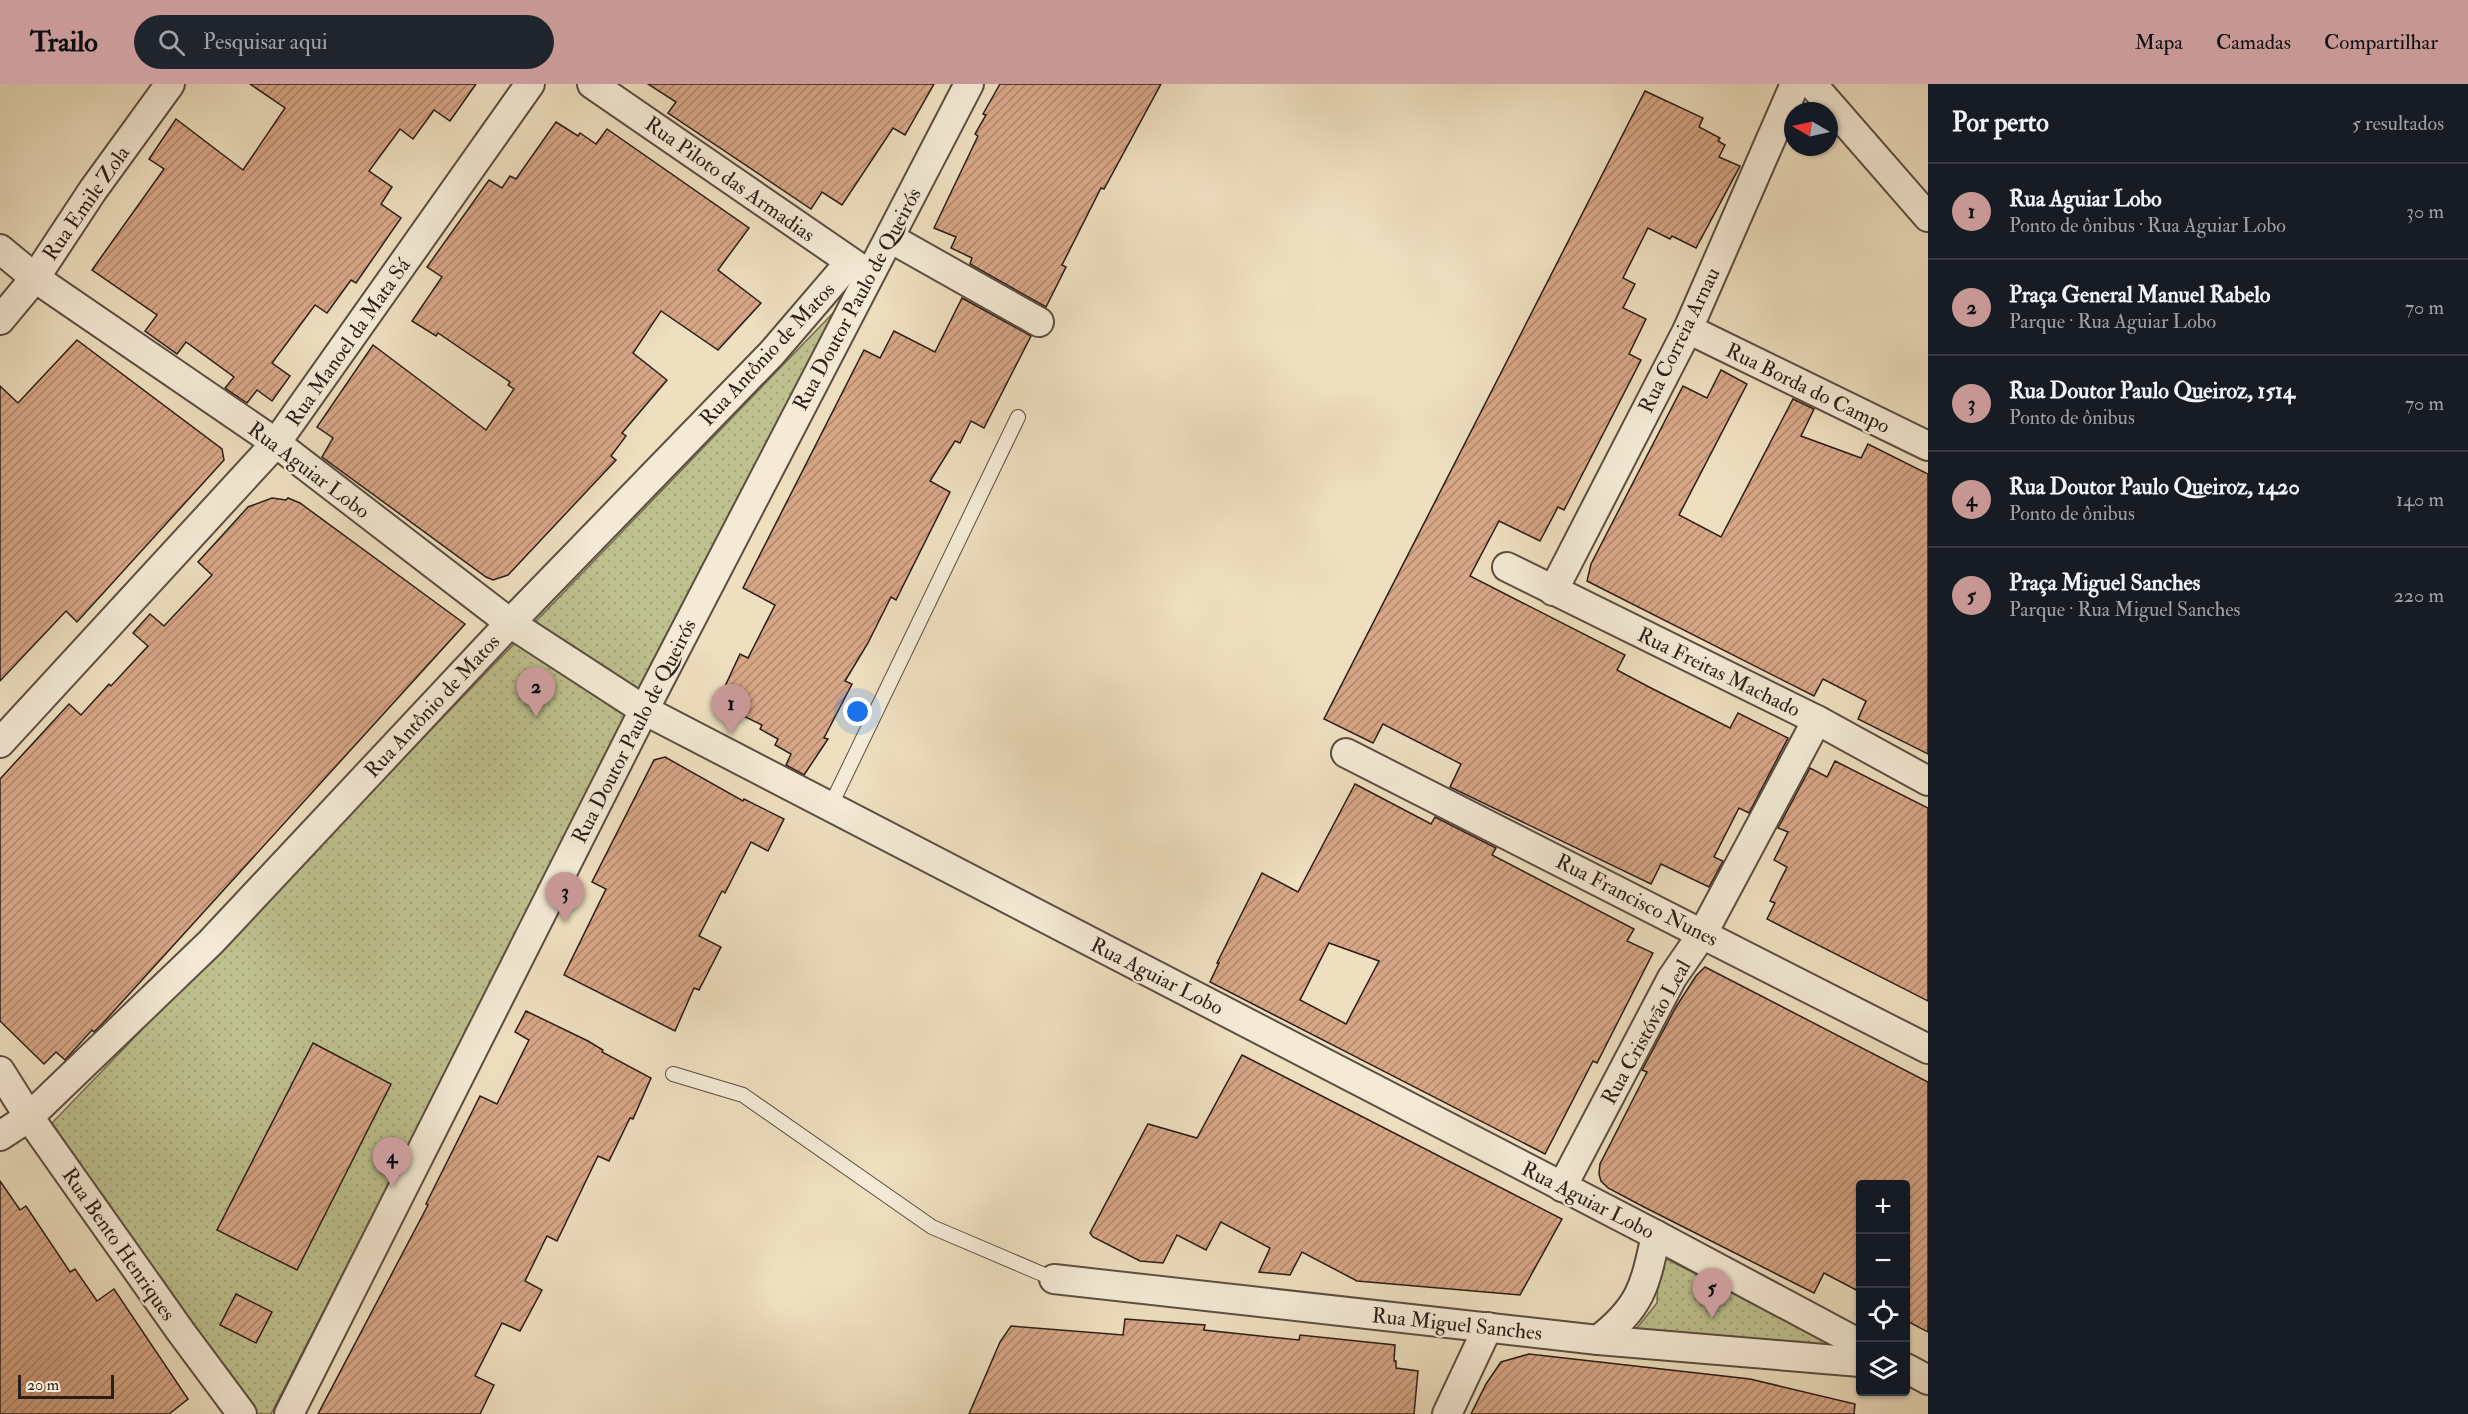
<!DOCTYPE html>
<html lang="pt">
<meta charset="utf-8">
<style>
:root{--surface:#171b24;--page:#20242c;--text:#f1f3f6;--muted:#9ea1a6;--line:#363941;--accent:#c59692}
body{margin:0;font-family:"IM FELL Double Pica",serif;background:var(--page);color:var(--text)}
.controls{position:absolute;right:18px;bottom:18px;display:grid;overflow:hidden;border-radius:6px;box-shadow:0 2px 4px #0004}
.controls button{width:54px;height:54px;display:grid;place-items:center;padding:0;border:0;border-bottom:2px solid var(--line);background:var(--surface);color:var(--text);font:30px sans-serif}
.compass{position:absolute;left:1784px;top:18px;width:54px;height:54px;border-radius:50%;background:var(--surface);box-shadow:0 2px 4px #0004;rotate:279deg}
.scale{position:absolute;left:18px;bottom:15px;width:96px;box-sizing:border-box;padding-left:6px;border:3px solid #2b1d17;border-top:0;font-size:16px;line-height:21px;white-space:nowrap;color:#2b1d17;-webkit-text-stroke:4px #f4ead5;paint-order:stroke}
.you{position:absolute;left:858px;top:628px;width:21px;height:21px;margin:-15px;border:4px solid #fff;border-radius:50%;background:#1a73e8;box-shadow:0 0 0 9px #1a73e833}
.badge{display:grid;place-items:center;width:39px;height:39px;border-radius:50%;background:var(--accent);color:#111;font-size:20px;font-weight:700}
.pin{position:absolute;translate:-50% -50px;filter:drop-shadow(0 2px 3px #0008)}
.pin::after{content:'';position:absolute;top:32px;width:21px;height:18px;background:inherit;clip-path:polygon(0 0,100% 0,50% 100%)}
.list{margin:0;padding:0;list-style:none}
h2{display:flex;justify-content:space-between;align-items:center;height:78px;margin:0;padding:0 24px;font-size:26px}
h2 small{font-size:20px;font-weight:400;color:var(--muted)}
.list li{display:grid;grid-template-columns:39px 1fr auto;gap:18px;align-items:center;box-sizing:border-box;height:96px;padding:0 24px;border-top:2px solid var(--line)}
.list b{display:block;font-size:22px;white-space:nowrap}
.list p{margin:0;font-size:20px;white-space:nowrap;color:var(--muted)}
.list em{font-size:20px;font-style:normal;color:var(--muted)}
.icon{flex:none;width:33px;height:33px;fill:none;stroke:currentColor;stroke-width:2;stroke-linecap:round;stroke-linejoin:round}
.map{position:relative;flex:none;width:1928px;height:1330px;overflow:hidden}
header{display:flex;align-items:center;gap:36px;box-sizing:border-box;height:84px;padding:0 30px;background:var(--accent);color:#111}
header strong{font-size:28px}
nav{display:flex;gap:33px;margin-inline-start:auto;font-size:21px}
.search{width:420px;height:54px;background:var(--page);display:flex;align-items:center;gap:15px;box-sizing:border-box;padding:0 21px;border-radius:33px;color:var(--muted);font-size:22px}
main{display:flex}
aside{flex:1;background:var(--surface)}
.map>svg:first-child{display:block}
.park{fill:url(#park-dots);stroke:#746e52;stroke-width:1.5}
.building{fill:url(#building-hatch);stroke:#2b1d17;stroke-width:1.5;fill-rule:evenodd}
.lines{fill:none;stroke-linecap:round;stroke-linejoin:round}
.service-casing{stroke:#5c4e41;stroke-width:16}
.minor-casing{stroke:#5c4e41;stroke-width:32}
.service{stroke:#f4ead5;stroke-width:14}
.minor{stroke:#f4ead5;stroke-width:28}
.labels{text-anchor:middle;stroke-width:4.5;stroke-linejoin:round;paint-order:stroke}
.street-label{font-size:21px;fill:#2b1d17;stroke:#f4ead5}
</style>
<header>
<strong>Trailo</strong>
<div class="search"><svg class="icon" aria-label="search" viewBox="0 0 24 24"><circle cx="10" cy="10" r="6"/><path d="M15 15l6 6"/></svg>Pesquisar aqui</div>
<nav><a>Mapa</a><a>Camadas</a><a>Compartilhar</a></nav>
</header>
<main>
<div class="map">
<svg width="1928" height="1330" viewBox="0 0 1928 1330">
<defs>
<pattern id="park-dots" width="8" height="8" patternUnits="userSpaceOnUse" patternTransform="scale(1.5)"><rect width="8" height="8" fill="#bec08e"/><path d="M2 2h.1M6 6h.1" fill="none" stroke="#a3a57a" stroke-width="1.8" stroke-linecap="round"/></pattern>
<pattern id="building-hatch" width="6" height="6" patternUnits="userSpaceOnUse" patternTransform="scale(1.5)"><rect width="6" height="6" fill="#d7a687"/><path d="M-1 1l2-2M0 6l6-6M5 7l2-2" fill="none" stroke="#af876d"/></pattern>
</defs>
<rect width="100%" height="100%" fill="#eedfbf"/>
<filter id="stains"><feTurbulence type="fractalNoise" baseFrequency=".00333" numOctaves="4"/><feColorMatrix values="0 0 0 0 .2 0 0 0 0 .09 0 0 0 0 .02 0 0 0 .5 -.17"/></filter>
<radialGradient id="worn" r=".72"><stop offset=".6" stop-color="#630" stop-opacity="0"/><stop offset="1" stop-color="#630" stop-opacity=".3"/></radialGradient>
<!-- park -->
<g class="park">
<polygon points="835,227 271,1330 251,1330 52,1039"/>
<polygon points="1659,1171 1843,1267 1632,1250 1657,1219"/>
</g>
<!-- building -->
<g class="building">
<polygon points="250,0 476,0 450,37 434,26 413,55 400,45 369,87 392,103 381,120 401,134 356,199 351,196 327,229 315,221 272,279 290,292 272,317 257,306 247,319 225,304 234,293 186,258 177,270 145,247 157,231 92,186 164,85 149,75 176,35 243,86 285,24"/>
<polygon points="648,0 934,0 905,51 893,44 842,121 822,108 811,125 668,29 676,18"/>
<polygon points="1000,0 1161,0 1104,105 1101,104 1062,181 1066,183 1046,223 970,180 972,174 951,164 956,153 934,144 978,52 975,50 986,31 983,30"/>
<polygon points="1645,7 1703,34 1699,43 1720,54 1718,57 1725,61 1719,73 1740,82 1696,164 1672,152 1670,155 1648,144 1623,194 1635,200 1623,224 1646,235 1629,270 1641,276 1564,426 1558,423 1540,457 1499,437 1470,492 1625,571 1617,586 1649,603 1730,644 1738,629 1788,654 1749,729 1739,724 1714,773 1723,777 1709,803 1661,780 1651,800 1450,703 1461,680 1383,640 1373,659 1324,635"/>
<polygon points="556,38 578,52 580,49 596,60 607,45 749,144 718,186 761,219 718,266 661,227 633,269 667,296 622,349 626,352 611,372 616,376 508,491 493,496 486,493 322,373 333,354 317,343 373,261 486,346 514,305 508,301 510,298 438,249 436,252 412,237 442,193 427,183 489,96 502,104 510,92 516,95"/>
<polygon points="962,214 1031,252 984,344 971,337 960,359 955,357 930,397 950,408 896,516 891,513 868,559 845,597 852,600 824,654 828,655 804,691 786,681 791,670 775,661 778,655 760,645 762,641 727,624 731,616 721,611 740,570 748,574 775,521 743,504 864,266 880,274 894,247 935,268"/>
<polygon points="77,256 222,365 224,376 77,538 66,527 0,597 0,302 18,319"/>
<polygon points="1721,286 1747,300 1679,431 1721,453 1793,315 1814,325 1801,352 1861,374 1868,360 1928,390 1928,670 1858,635 1866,617 1823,595 1814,612 1587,497 1591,480 1683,302 1707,314"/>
<polygon points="272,414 286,416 288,414 300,419 465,540 102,940 94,948 92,946 65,976 56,968 44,980 0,937 0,695 69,620 81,631 109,600 111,602 148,562 133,549 150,530 164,542 212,491 198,478 248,423"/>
<polygon points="665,673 743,717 744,715 784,735 768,767 751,758 725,809 722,807 699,852 721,863 699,906 694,904 675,947 564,891 606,805 592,798 654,676"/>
<polygon points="1835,677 1928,724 1928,917 1767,835 1775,819 1770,817 1787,783 1774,776 1788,748 1778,744 1810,684 1827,693"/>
<path d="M1355 700 1431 740 1435 733 1496 764 1492 771 1634 845 1627 857 1653 869 1597 979 1593 977 1545 1070 1210 898 1219 879H1217L1262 789 1298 808ZM1329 859 1379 877 1346 940 1300 916Z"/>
<polygon points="1705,883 1928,998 1928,1248 1905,1236 1905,1101 1860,1101 1860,1208 1824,1189 1814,1209 1642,1122 1608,1104 1601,1097 1599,1090 1600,1080 1647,988 1642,986 1676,923 1696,892"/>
<polygon points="526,927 588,957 603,966 602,968 651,994 633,1035 630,1034 609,1077 598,1072 557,1157 547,1152 525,1197 542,1206 520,1247 502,1239 475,1292 494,1301 480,1330 318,1330 428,1121 426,1120 480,1012 497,1020 529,956 515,948"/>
<polygon points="313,959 391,1000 297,1186 217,1146"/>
<polygon points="1242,971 1562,1135 1520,1211 1357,1197 1302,1168 1290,1191 1259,1188 1270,1164 1221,1138 1206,1166 1177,1151 1163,1179 1140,1177 1093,1153 1090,1149 1148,1040 1197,1054"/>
<polygon points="0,1097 20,1126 26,1122 70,1188 75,1185 97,1217 114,1205 188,1315 169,1330 0,1330"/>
<polygon points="236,1210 272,1228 256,1259 220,1241"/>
<polygon points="1125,1235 1205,1241 1204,1246 1299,1256 1300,1251 1395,1261 1394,1277 1396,1277 1396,1284 1418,1287 1414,1330 969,1330 1000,1258 1011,1242 1123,1251"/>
<polygon points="1529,1270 1750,1295 1855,1320 1854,1330 1471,1330 1486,1300 1501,1278"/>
</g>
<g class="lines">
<!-- service casing -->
<g class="service-casing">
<g id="service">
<polyline points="830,723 1018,333"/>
<polyline points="673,990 743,1011 932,1143 1054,1195"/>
</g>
</g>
<!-- minor casing -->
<g class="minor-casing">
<g id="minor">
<polyline points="592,0 864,187"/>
<polyline points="1812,0 1928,133"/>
<polyline points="890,154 1039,238"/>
<polyline points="0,165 35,194 276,359 510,539 644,626 1656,1151 1860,1260"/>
<polyline points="0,236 35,194 93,106 170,0"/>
<polyline points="1688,245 1928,362"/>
<polyline points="1507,483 1817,636 1928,697"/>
<polyline points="1553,507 1688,245 1795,0"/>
<polyline points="0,659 276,359 530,0"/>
<polyline points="1346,669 1928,965"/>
<polyline points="0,987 29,1033 181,1248 242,1330"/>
<polyline points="0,1052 29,1033 211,858 510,539 772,269 850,178"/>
<polyline points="1562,1103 1672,894 1703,849 1817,636"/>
<polyline points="1054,1195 1598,1256 1860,1278"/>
<path d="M1598 1256C1641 1223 1645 1202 1656 1151"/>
<polyline points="1906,1284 1928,1296"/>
<polyline points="289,1330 644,626 969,0"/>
<polyline points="1447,1330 1488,1243"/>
</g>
</g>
<!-- service -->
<use href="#service" class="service"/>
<!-- minor -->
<use href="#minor" class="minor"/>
</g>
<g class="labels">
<!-- street labels -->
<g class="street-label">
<text transform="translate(730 95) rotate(35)" y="7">Rua Piloto das Armadias</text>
<text transform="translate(86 119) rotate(-55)" y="7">Rua Emile Zola</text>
<text transform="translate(857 215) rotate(-62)" y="7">Rua Doutor Paulo de Queirós</text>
<text transform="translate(1679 256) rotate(-64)" y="7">Rua Correia Arnau</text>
<text transform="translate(348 258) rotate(-55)" y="7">Rua Manoel da Mata Sá</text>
<text transform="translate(767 270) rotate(-47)" y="7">Rua Antônio de Matos</text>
<text transform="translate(1808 304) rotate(26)" y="7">Rua Borda do Campo</text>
<text transform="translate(309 386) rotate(37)" y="7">Rua Aguiar Lobo</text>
<text transform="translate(1719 588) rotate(26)" y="7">Rua Freitas Machado</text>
<text transform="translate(432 622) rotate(-47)" y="7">Rua Antônio de Matos</text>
<text transform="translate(634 647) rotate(-63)" y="7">Rua Doutor Paulo de Queirós</text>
<text transform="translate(1637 816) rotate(27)" y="7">Rua Francisco Nunes</text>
<text transform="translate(1157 892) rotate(27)" y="7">Rua Aguiar Lobo</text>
<text transform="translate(1646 948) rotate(-61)" y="7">Rua Cristóvão Leal</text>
<text transform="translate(1588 1116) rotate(27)" y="7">Rua Aguiar Lobo</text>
<text transform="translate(119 1160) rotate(55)" y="7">Rua Bento Henriques</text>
<text transform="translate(1457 1240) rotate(6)" y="7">Rua Miguel Sanches</text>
</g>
</g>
<rect width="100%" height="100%" filter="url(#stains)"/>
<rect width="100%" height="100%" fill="url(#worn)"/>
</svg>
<div class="controls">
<button>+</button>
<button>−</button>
<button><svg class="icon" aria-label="locate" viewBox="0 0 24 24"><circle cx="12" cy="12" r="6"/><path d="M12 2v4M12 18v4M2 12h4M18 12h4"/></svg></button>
<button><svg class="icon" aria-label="layers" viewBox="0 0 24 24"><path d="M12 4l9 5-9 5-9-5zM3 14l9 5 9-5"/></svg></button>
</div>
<svg class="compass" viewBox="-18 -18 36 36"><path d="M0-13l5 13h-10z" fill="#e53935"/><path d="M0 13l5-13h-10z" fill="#9ea1a6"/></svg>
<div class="scale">20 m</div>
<div class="you"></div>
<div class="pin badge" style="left:731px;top:650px">1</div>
<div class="pin badge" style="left:536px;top:633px">2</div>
<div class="pin badge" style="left:565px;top:838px">3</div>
<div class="pin badge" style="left:392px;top:1103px">4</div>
<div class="pin badge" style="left:1712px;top:1234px">5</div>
</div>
<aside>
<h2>Por perto<small>5 resultados</small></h2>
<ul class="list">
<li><span class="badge">1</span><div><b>Rua Aguiar Lobo</b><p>Ponto de ônibus · Rua Aguiar Lobo</p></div><em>30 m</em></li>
<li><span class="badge">2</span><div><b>Praça General Manuel Rabelo</b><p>Parque · Rua Aguiar Lobo</p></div><em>70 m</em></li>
<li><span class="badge">3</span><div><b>Rua Doutor Paulo Queiroz, 1514</b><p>Ponto de ônibus</p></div><em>70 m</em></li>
<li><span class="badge">4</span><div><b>Rua Doutor Paulo Queiroz, 1420</b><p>Ponto de ônibus</p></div><em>140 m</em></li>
<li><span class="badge">5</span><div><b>Praça Miguel Sanches</b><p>Parque · Rua Miguel Sanches</p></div><em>220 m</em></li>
</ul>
</aside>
</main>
